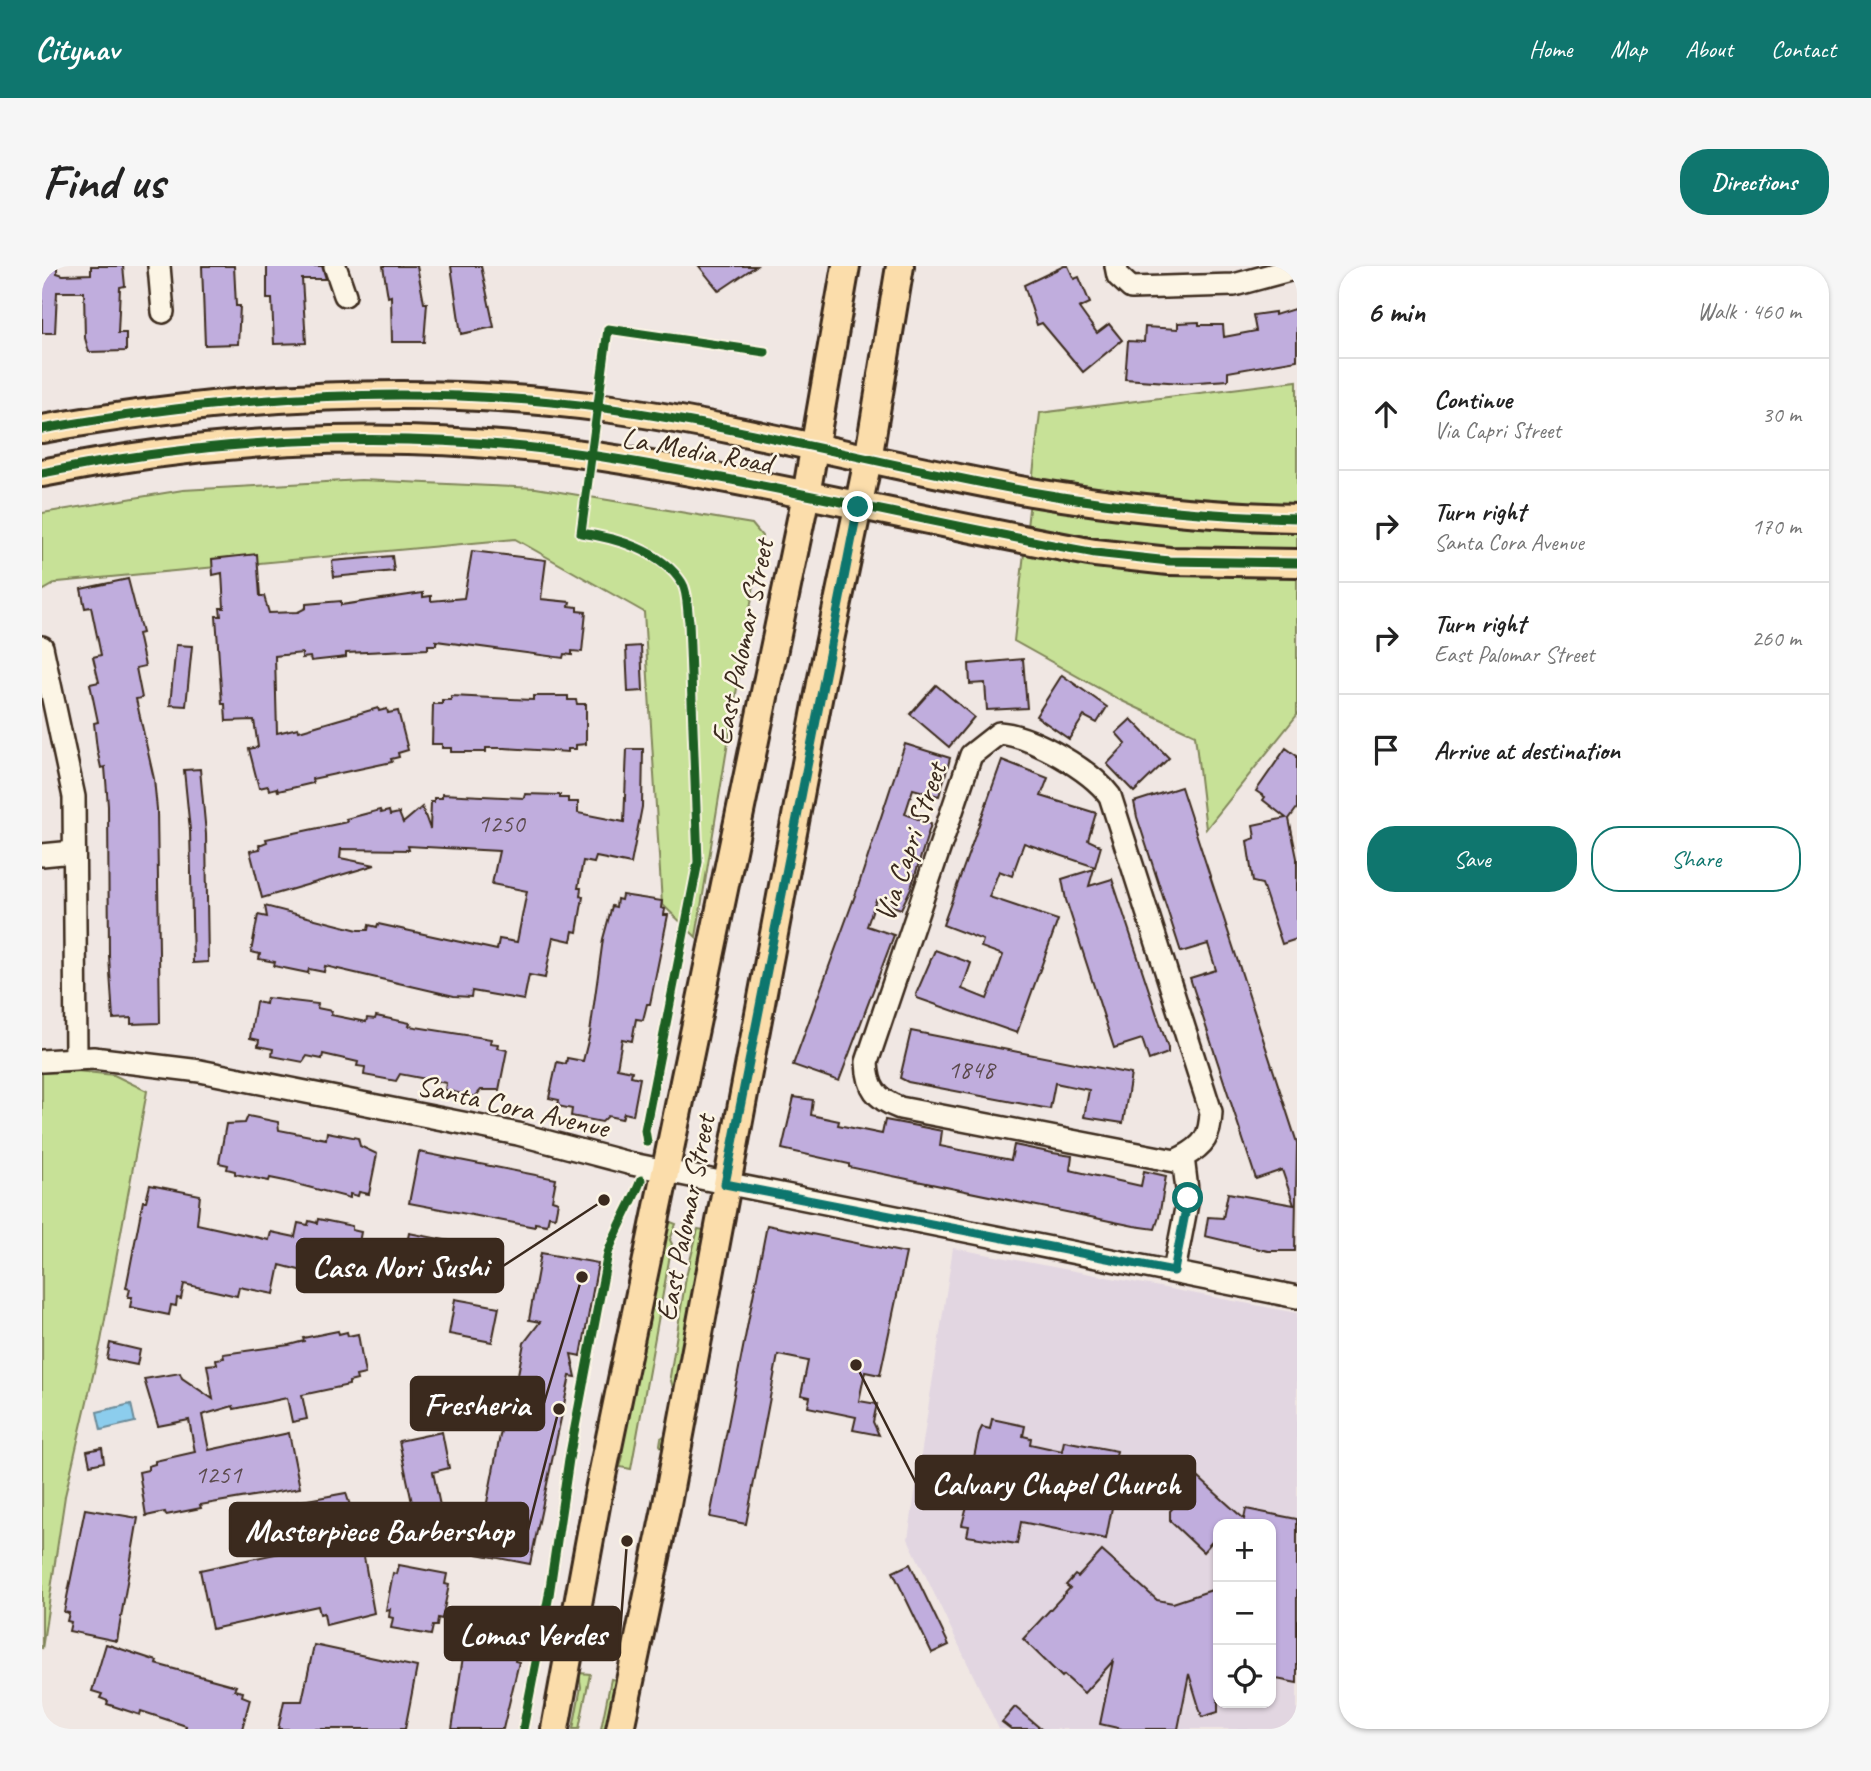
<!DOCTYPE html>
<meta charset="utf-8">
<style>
:root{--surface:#fff;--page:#f6f6f6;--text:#222;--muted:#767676;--line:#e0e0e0;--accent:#0f766e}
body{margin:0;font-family:Caveat,sans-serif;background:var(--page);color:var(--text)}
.controls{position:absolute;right:21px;bottom:21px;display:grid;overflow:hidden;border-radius:14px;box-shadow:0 2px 5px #0004}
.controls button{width:63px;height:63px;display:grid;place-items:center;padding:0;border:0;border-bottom:2px solid var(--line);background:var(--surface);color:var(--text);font:35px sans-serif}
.stop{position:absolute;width:21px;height:21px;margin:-16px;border:5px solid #0f766e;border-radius:50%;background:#fff}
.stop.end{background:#0f766e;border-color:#fff;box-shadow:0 2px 7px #0008}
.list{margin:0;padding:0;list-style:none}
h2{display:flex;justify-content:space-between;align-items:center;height:91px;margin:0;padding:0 28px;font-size:30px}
h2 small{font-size:23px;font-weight:400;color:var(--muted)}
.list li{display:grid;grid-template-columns:46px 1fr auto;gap:21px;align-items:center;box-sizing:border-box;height:112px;padding:0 28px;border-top:2px solid var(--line)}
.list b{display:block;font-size:26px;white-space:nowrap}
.list p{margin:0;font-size:23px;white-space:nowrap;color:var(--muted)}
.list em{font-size:23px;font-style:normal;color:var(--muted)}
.actions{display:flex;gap:14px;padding:21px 28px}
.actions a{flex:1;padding:16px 0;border:2px solid var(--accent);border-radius:28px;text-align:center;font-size:24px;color:var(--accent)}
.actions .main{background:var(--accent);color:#fff}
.icon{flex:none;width:38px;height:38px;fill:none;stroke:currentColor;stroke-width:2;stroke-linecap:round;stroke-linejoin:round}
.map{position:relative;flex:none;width:1255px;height:1463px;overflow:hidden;border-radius:28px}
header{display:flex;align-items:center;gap:42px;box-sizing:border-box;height:98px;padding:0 35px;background:var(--accent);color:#fff}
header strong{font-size:33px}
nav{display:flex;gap:38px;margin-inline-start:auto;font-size:24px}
.intro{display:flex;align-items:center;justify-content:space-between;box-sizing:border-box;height:168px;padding:0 42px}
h1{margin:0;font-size:49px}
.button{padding:18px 32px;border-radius:28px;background:var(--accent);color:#fff;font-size:24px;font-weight:700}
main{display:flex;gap:42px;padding:0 42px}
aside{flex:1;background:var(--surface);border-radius:28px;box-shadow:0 2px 5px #0004}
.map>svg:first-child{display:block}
.built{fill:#e2d6e1;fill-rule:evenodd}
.green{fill:#c7e197;stroke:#81865a;stroke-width:2}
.water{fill:#8ccded;stroke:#6c8c9a;stroke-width:2}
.building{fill:#c0addd;stroke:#3b2a1e;stroke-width:2}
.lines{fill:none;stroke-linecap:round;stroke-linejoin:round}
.minor-casing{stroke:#3b2a1e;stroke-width:26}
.major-casing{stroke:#3b2a1e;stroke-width:32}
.minor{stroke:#fcf5e5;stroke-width:21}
.major{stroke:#fbddab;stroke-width:26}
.cycleway-casing{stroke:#fcf5e5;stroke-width:13}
.cycleway{stroke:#1b5e20;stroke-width:9}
.route{stroke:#0f766e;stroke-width:9}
.labels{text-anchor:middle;stroke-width:5;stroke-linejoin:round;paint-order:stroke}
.number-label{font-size:26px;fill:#5c4b4e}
.street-label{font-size:30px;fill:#3b2a1e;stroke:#fcf5e5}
.leader{fill:none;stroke:#3b2a1e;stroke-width:2.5}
.callout-dot{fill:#3b2a1e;stroke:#fcf5e5;stroke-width:2.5}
.callout{fill:#3b2a1e;stroke:#3b2a1e;stroke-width:2.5}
.callout-label{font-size:32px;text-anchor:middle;font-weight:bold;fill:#fff}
</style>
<header>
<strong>Citynav</strong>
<nav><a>Home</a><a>Map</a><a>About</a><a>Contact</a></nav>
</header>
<div class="intro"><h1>Find us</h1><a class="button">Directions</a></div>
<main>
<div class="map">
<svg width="1255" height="1463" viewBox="0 0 1255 1463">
<rect width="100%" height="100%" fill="#f0e7e3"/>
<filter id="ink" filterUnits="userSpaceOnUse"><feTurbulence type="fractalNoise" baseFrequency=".0143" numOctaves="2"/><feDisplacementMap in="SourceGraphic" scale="14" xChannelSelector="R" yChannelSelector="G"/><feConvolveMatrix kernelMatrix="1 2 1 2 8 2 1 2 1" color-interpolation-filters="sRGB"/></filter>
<g filter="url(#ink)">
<!-- built -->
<path class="built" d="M911 982 1255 1047V1463H957L866 1273ZM1176 1258H1229V1437H1176Z"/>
<!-- green -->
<g class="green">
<polygon points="1255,115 1255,449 1164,563 1153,469 1078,434 972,375 998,147"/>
<polygon points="319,214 494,222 710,258 720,270 654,671 620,638 602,346 473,273 16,316 0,325 0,247 141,224"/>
<polygon points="35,805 72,809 105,825 59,1075 23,1230 0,1383 0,807"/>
<polygon points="626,955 634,958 628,974 630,978 589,1203 578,1201 581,1190 576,1189 619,978"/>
<polygon points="656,963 662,964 662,974 640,1083 627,1191 618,1179 619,1172 628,1166 634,1133 628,1111 644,1011"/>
<polygon points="537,1407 548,1408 537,1463 531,1463 539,1421"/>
<polygon points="569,1413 580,1415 573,1463 559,1463"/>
</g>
<!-- water -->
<polygon class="water" points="89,1138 93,1156 59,1164 55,1146"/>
<!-- building -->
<g class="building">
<polygon points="0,0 15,0 15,7 21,9 49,8 49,0 81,0 83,20 78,21 76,67 84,67 84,85 47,86 43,72 42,26 15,26 13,67 0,67"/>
<polygon points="160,0 192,0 194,40 198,40 196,78 163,79"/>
<polygon points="225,0 280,0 284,13 260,13 264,77 232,78 230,33 225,33"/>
<polygon points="341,0 375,0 382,37 385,37 382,76 350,76 349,30 346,31"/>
<polygon points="409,0 439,0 452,61 419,68"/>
<polygon points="657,0 714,0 677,25"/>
<polygon points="1022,0 1026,0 1032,13 1037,11 1048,37 1037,42 1055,67 1067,58 1080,74 1041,106 1000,57 995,59 982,19"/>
<polygon points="1255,42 1255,94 1186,106 1186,114 1140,117 1083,113 1086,75 1102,76 1103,61 1136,63 1136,57 1157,56 1157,59 1181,59 1182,71 1214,65 1211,49 1233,46 1233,49"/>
<polygon points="430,285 504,294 499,333 528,336 527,340 535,341 535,345 544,346 540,386 530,385 530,389 522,388 521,392 394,375 394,379 386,379 386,383 304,387 304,391 269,395 268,391 260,392 260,387 233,390 235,467 256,462 257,465 336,442 337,445 345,443 346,447 356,445 366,484 356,487 357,491 349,493 350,496 270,513 271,517 254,521 236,525 235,522 227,524 226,520 217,522 207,483 216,481 212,454 184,455 183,438 180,438 174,350 179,350 178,342 182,342 180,307 171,309 170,293 215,288 218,330 222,330 227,347 256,346 264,342 264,338 299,335 299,339 381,327 381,331 389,330 389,335 422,332"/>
<polygon points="350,290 352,305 292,311 290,295"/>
<polygon points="86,313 100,367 96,368 103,400 94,402 100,432 94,433 112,513 115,543 118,757 89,758 89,752 71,753 67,690 66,540 63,501 59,502 55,483 52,457 56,456 48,418 57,416 51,391 59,389 49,341 43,342 39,323"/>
<polygon points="134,379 150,380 144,440 128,439"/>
<polygon points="599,380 601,425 586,426 584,381"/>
<polygon points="981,393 985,442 945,444 943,417 928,418 927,398"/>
<polygon points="1020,409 1065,441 1055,457 1042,450 1027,473 994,450"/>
<polygon points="894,419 932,451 907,481 868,448"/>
<polygon points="409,430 491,434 491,430 526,430 526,434 534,434 535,438 544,438 544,478 534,479 534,483 526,483 526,486 462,482 444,482 444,486 409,486 409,482 400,482 400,478 390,478 391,438 400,438 400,434 409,434"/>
<polygon points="1089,453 1127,492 1092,526 1065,498 1084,478 1074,467"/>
<polygon points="863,478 908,492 906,500 897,530 871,523 863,548 889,558 869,622 859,643 834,634 825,660 852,669 797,815 751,799 815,624"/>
<polygon points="1244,482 1255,490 1255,542 1247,553 1255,592 1255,673 1240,678 1220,618 1211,616 1205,575 1213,572 1211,559 1244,552 1221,534 1223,531 1214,525"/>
<polygon points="585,483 601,483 600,541 589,598 554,591 552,597 541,595 536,622 539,622 538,630 541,631 535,666 531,665 529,675 511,671 503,712 487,709 482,734 430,725 429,731 412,730 283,700 282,706 267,703 266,707 232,700 233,696 217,693 218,688 209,686 216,649 225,651 223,640 316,664 326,664 327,659 335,661 336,658 455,684 457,673 475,676 485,625 450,618 457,585 366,580 367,584 299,583 298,592 333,599 220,632 208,585 218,583 217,579 225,576 224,573 305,556 304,553 338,544 339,547 347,545 348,549 357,547 361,557 380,541 388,563 389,536 392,536 392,532 400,532 400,528 482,532 483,528 518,529 518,532 526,532 526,536 536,536 536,547 582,556"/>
<polygon points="960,494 1006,512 999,530 1054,547 1046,574 1059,580 1053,601 982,577 970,610 957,605 947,631 1016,654 975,767 875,732 874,728 893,684 929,697 920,723 945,733 952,715 961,689 939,681 941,674 901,659"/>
<polygon points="158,503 164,568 166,696 151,697 148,564 142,504"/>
<polygon points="1139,521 1255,877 1253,985 1226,985 1163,970 1166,951 1181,952 1186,927 1252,939 1240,904 1214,913 1148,712 1174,704 1166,678 1139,686 1095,551 1092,536"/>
<polygon points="1052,603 1047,620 1070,613 1126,782 1126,787 1107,794 1100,773 1072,782 1024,634 1020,613"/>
<polygon points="580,629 620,635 619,642 623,643 622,649 626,649 608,738 605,738 601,754 594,753 590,775 580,773 575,802 590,805 589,810 598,812 591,849 582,847 580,853 566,850 560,856 529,850 530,843 516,840 517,834 507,832 515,796 524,798 525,792 541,795 548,767 561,673 570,640 574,641 575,633 579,634"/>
<polygon points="225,732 276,738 275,742 290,745 289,749 324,756 325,752 333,753 334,750 368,757 367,760 449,773 448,777 456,778 455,782 465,784 457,824 439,824 433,831 403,824 404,817 389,814 358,808 354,815 322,809 323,801 315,800 316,796 281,788 280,793 265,790 261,796 230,790 231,783 216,780 217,774 208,772 214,736 224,738"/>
<polygon points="869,765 1089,808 1081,857 1042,851 1047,824 1013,817 1008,843 866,816 858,812"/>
<polygon points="752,831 771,834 769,849 797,855 796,859 840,868 843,854 880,861 900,865 898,880 969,894 972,879 1011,887 1030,890 1028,904 1099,920 1102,905 1124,910 1117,951 1113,963 1092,960 807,901 807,898 740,883"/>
<polygon points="206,850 236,856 237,864 284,873 285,866 316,872 318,880 335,888 327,928 317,926 316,930 308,928 308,932 243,915 228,912 227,915 193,908 193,905 185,903 186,899 177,897 184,858 203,857"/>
<polygon points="377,886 514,913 510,934 516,936 513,951 507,950 505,959 493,957 493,961 367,937"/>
<polygon points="108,919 158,929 155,958 227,974 229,966 253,971 256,957 266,959 267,955 275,957 276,953 310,960 310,964 319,966 310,1014 300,1011 299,1015 238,999 232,1028 197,1021 195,1030 142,1018 139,1033 135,1032 134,1040 129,1039 127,1049 88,1041 90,1031 86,1031 88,1023 84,1022 101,935 104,935"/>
<polygon points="725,959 864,987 838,1109 823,1106 817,1135 835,1138 831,1156 837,1169 811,1164 814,1151 766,1141 768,1131 759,1129 766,1095 736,1089 704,1258 668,1251"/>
<polygon points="367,967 418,977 411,1013 360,1003"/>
<polygon points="499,987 556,997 539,1090 529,1088 534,1111 528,1110 488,1298 435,1288 467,1123 473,1124 482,1077 498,1056 487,1054"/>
<polygon points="413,1033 457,1041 450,1076 407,1068"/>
<polygon points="296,1065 297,1068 305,1066 306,1070 316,1068 323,1108 314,1110 315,1114 307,1116 307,1119 260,1129 265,1153 250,1156 245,1132 192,1143 191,1140 160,1149 167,1184 247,1167 258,1222 158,1239 159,1242 124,1249 123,1246 104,1250 97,1206 106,1204 106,1200 113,1198 113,1195 153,1186 147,1154 116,1160 102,1113 138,1107 140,1112 171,1133 165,1099 175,1098 174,1093 182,1092 181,1088 247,1079 262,1075 261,1072"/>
<polygon points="68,1077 98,1084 95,1099 65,1093"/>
<polygon points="950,1153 983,1160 981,1170 989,1172 988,1178 1020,1185 1022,1175 1075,1185 1072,1199 1082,1201 1079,1216 1075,1215 1064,1273 979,1256 975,1278 925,1270 927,1260 920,1259 926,1236 923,1235 937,1167 940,1161 948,1163"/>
<polygon points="400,1166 407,1202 391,1206 402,1259 376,1265 357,1175"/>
<polygon points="60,1182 62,1196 48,1199 45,1185"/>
<polygon points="1157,1212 1202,1253 1204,1243 1255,1253 1255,1417 1229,1412 1229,1258 1176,1258 1176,1269 1161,1286 1128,1255 1128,1245"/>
<polygon points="304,1227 319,1274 332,1347 284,1359 282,1347 278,1348 276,1340 170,1363 158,1304 261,1282 254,1236"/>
<polygon points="43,1243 96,1252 75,1375 27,1365 29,1356 25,1355 27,1347 22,1346"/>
<polygon points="1060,1285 1115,1334 1131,1337 1176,1322 1176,1446 1160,1451 1147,1408 1136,1463 1080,1463 1058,1458 1071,1395 1042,1427 1022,1409 1020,1411 981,1373 1028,1322 1024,1319 1033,1309 1036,1311"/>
<polygon points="868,1298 907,1379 890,1387 851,1306"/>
<polygon points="357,1299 405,1308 403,1318 407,1319 400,1353 396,1352 395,1360 391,1360 389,1369 349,1362 351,1352 347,1351 348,1343 344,1344 351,1307 355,1308"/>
<polygon points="437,1368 472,1376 471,1386 474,1387 473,1395 477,1396 461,1463 410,1463 422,1384 425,1385 433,1369"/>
<polygon points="64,1378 115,1395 114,1398 194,1420 192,1424 201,1426 200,1430 208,1433 200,1463 143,1463 144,1460 99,1445 98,1449 65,1438 66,1435 58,1432 60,1428 50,1425"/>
<polygon points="272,1379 375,1401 363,1463 236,1463 242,1435 260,1435"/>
<polygon points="973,1441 999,1463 969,1463 960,1456"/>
</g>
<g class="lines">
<!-- minor casing -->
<g class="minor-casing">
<g id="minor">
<polyline points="117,0 121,46"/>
<polyline points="293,0 303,29"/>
<polyline points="1074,0 1076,10 1089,22 1192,19 1255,2"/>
<polyline points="0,381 32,531 34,791"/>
<polyline points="0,589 31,586"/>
<polyline points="0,795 51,792 158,805 476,868 590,898 683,917 1255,1031"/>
<path d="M1132 1005 1146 932 1141 891 1133 895 858 842C834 833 826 822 825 796L929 489 957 467C989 469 1049 504 1068 530L1169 846C1168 870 1163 879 1141 891"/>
</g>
</g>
<!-- major casing -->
<g class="major-casing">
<g id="major">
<path d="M0 163C190 129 379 117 570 143 711 163 849 201 989 226 1077 241 1166 250 1255 252"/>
<path d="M0 207C190 168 388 162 580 194 738 220 895 258 1053 287L1127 295 1255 297"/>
<polyline points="513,1463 556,1229 764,229 804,0"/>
<polyline points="578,1463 624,1243 780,412 826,194 858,0"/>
</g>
</g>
<!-- minor -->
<use href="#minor" class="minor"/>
<!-- major -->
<use href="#major" class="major"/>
<!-- cycleway casing -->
<g class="cycleway-casing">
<g id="cycleway">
<path d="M0 163C190 129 379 117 570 143 711 163 849 201 989 226 1077 241 1166 250 1255 252"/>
<path d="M0 207C190 168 388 162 580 194 738 220 895 258 1053 287L1127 295 1255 297"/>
<path d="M605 876 603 864 656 596 647 355C645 345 646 326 640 317 620 285 575 272 539 267L566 63 723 86"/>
<path d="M481 1463 507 1329 527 1193 566 987C575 961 589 940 599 914"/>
</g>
</g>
<!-- cycleway -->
<use href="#cycleway" class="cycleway"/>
</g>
</g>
<g class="lines" filter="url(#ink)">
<!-- route -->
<polyline class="route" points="816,241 683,918 1132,1005 1146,932"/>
</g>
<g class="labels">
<!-- number labels -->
<g class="number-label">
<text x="459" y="566">1250</text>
<text x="929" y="812">1848</text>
<text x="176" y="1217">1251</text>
</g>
<!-- street labels -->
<g class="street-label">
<text transform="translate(655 184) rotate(10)" y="10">La Media Road</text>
<text transform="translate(700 376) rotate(-78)" y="10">East Palomar Street</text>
<text transform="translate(868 576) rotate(-71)" y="10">Via Capri Street</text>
<text transform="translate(471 840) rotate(13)" y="10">Santa Cora Avenue</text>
<text transform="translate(643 952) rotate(-79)" y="10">East Palomar Street</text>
</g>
</g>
<!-- callouts -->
<path class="leader" d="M562 934L461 1000M540 1011L502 1137M814 1099L874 1217M517 1143L486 1264M585 1275L578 1368"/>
<g class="callout-dot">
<circle cx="562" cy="934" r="7"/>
<circle cx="540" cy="1011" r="7"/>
<circle cx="814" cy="1099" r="7"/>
<circle cx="517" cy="1143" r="7"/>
<circle cx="585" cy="1275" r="7"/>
</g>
<g class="callout">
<rect x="255" y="973" width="206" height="53" rx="7"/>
<rect x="369" y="1111" width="133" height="53" rx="7"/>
<rect x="874" y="1190" width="279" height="53" rx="7"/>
<rect x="188" y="1237" width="298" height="53" rx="7"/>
<rect x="403" y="1341" width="175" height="53" rx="7"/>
</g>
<g class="callout-label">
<text x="358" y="1011">Casa Nori Sushi</text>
<text x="435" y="1149">Fresheria</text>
<text x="1014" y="1228">Calvary Chapel Church</text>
<text x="337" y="1275">Masterpiece Barbershop</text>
<text x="491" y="1379">Lomas Verdes</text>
</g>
</svg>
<div class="controls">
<button>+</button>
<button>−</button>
<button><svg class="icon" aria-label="locate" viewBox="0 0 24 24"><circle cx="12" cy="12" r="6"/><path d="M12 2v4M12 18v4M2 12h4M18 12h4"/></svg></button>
</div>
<div class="stop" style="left:1146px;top:932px"></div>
<div class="stop end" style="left:816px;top:241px"></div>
</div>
<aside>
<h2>6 min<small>Walk · 460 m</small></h2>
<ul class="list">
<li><svg class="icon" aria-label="ahead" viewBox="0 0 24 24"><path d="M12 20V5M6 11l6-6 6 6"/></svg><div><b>Continue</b><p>Via Capri Street</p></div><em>30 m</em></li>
<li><svg class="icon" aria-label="right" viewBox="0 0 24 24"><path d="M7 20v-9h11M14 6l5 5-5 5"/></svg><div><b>Turn right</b><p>Santa Cora Avenue</p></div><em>170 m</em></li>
<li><svg class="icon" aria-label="right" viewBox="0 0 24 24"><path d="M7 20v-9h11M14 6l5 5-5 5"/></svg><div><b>Turn right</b><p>East Palomar Street</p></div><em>260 m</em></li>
<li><svg class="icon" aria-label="arrive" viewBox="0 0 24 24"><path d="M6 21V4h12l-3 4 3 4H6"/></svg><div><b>Arrive at destination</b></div></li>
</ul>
<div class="actions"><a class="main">Save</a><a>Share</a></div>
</aside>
</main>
